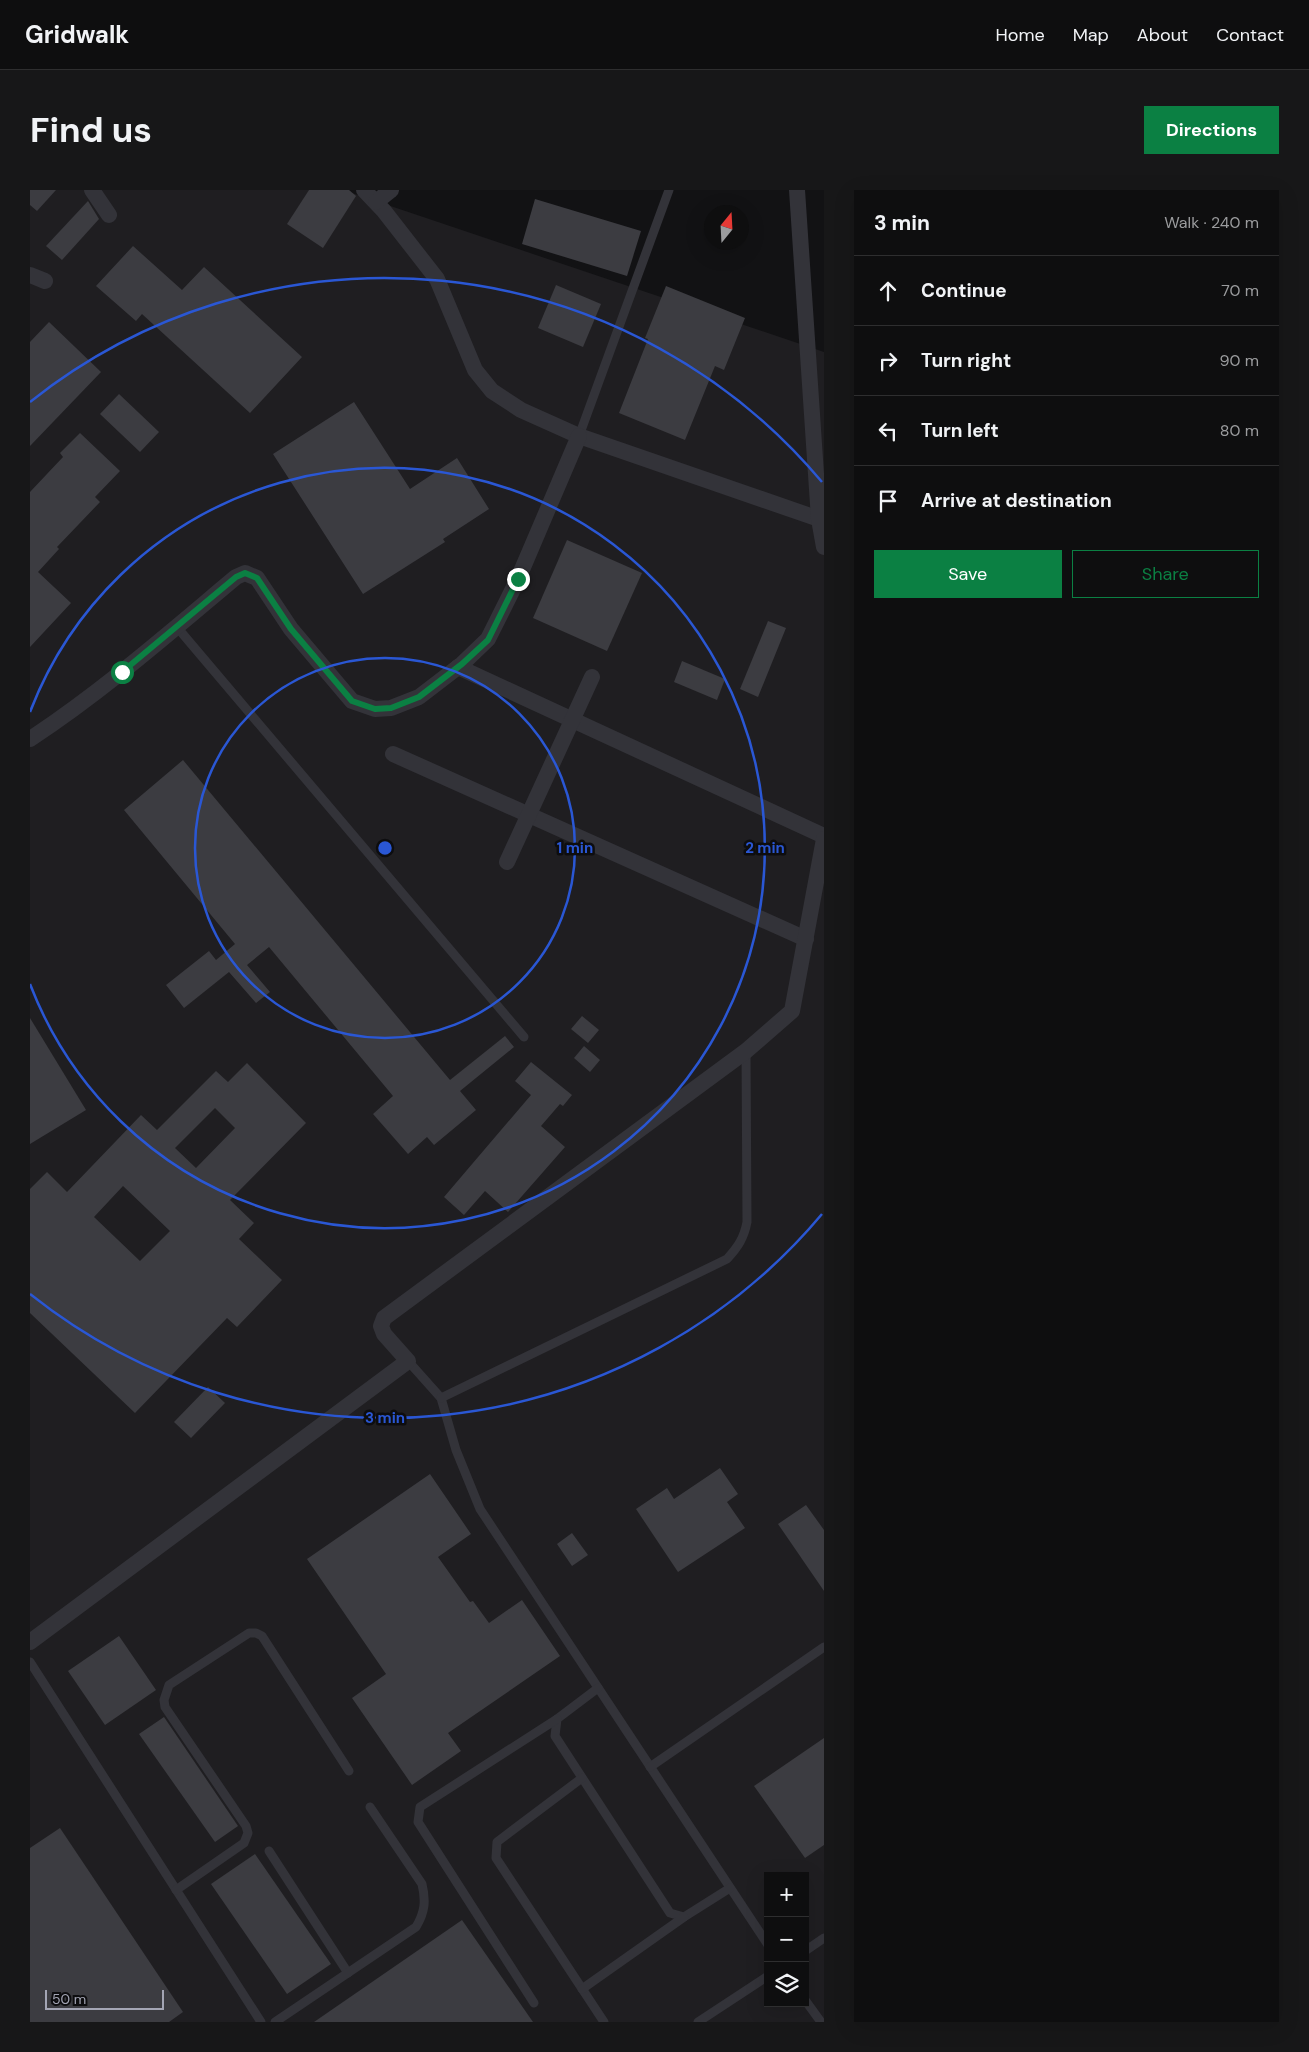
<!DOCTYPE html>
<meta charset="utf-8">
<style>
:root{--surface:#0e0e0f;--page:#171718;--text:#f1f3f6;--muted:#9b9c9e;--line:#2e2e2f;--accent:#0b8043}
body{margin:0;font-family:"DM Sans",sans-serif;background:var(--page);color:var(--text)}
.controls{position:absolute;right:15px;bottom:15px;display:grid;overflow:hidden;border-radius:0px;box-shadow:0 5px 20px #0002}
.controls button{width:45px;height:45px;display:grid;place-items:center;padding:0;border:0;border-bottom:1px solid var(--line);background:var(--surface);color:var(--text);font:25px sans-serif}
.compass{position:absolute;left:674px;top:15px;width:45px;height:45px;border-radius:50%;background:var(--surface);box-shadow:0 5px 20px #0002;rotate:18deg}
.scale{position:absolute;left:15px;bottom:12px;width:119px;box-sizing:border-box;padding-left:5px;border:2px solid #a3a5b4;border-top:0;font-size:14px;line-height:18px;white-space:nowrap;color:#a3a5b4;-webkit-text-stroke:4px #0d0d0f;paint-order:stroke}
.stop{position:absolute;width:15px;height:15px;margin:-11px;border:4px solid #0b8043;border-radius:50%;background:#fff}
.stop.end{background:#0b8043;border-color:#fff;box-shadow:0 1px 5px #0008}
.list{margin:0;padding:0;list-style:none}
h2{display:flex;justify-content:space-between;align-items:center;height:65px;margin:0;padding:0 20px;font-size:21px}
h2 small{font-size:16px;font-weight:400;color:var(--muted)}
.list li{display:grid;grid-template-columns:32px 1fr auto;gap:15px;align-items:center;box-sizing:border-box;height:70px;padding:0 20px;border-top:1px solid var(--line)}
.list b{display:block;font-size:19px;white-space:nowrap}
.list em{font-size:16px;font-style:normal;color:var(--muted)}
.actions{display:flex;gap:10px;padding:15px 20px}
.actions a{flex:1;padding:11px 0;border:1px solid var(--accent);border-radius:0px;text-align:center;font-size:18px;color:var(--accent)}
.actions .main{background:var(--accent);color:#fff}
.icon{flex:none;width:28px;height:28px;fill:none;stroke:currentColor;stroke-width:2;stroke-linecap:round;stroke-linejoin:round}
.map{position:relative;flex:none;width:794px;height:1832px;overflow:hidden;border-radius:0px}
header{display:flex;align-items:center;gap:30px;box-sizing:border-box;height:70px;padding:0 25px;background:var(--surface);border-bottom:1px solid var(--line)}
header strong{font-size:24px}
nav{display:flex;gap:28px;margin-inline-start:auto;font-size:18px}
.intro{display:flex;align-items:center;justify-content:space-between;box-sizing:border-box;height:120px;padding:0 30px}
h1{margin:0;font-size:35px}
.button{padding:12px 22px;border-radius:0px;background:var(--accent);color:#fff;font-size:18px;font-weight:700}
main{display:flex;gap:30px;padding:0 30px}
aside{flex:1;background:var(--surface);border-radius:0px;box-shadow:0 5px 20px #0002}
.map>svg:first-child{display:block}
.built{fill:#1f1e21;fill-rule:evenodd}
.building{fill:#3c3c41;fill-rule:evenodd}
.lines{fill:none;stroke-linecap:round;stroke-linejoin:round}
.service{stroke:#333339;stroke-width:9}
.minor{stroke:#333339;stroke-width:16}
.route{stroke:#0b8043;stroke-width:6}
.ring{fill:none;stroke:#2a57d4;stroke-width:2.5}
.centre{fill:#2a57d4;stroke:#0d0d0f;stroke-width:2.5}
.ring-label{font-size:15px;text-anchor:middle;font-weight:bold;fill:#2a57d4;stroke:#0d0d0f;stroke-width:5;stroke-linejoin:round;paint-order:stroke}
</style>
<header>
<strong>Gridwalk</strong>
<nav><a>Home</a><a>Map</a><a>About</a><a>Contact</a></nav>
</header>
<div class="intro"><h1>Find us</h1><a class="button">Directions</a></div>
<main>
<div class="map">
<svg width="794" height="1832" viewBox="0 0 794 1832">
<rect width="100%" height="100%" fill="#121214"/>
<!-- built -->
<path class="built" d="M0 0H313L794 162V1832H0ZM738 1686H775V1813H738Z"/>
<!-- building -->
<g class="building">
<polygon points="0,0 26,0 7,21 0,15"/>
<polygon points="279,0 319,0 326,6 293,58 257,34"/>
<polygon points="505,9 611,41 597,86 492,54"/>
<polygon points="58,11 69,29 32,70 16,56"/>
<polygon points="103,56 152,100 174,77 272,167 220,223 112,124 106,131 66,96"/>
<polygon points="526,95 571,114 553,157 508,138"/>
<polygon points="636,96 715,128 694,180 685,176 655,250 589,223 618,149 615,148"/>
<polygon points="19,132 71,182 0,256 0,152"/>
<polygon points="89,204 129,242 110,262 70,224"/>
<polygon points="324,212 380,299 427,268 459,319 413,349 415,352 333,404 243,264"/>
<polygon points="50,243 90,281 65,307 70,312 27,357 29,359 8,382 41,413 0,457 0,302 33,267 30,263"/>
<polygon points="537,350 612,383 577,461 503,428"/>
<polygon points="738,431 756,438 728,507 710,499"/>
<polygon points="652,471 695,489 687,510 644,492"/>
<polygon points="153,570 420,890 475,846 484,857 430,901 446,920 404,955 397,947 378,964 343,924 363,906 239,757 217,775 240,802 226,813 199,782 154,818 136,795 179,761 186,770 205,754 94,620"/>
<polygon points="552,826 569,840 558,853 541,839"/>
<polygon points="0,828 56,920 0,954"/>
<polygon points="554,856 570,870 560,882 544,868"/>
<polygon points="501,872 542,905 533,916 530,914 511,936 535,957 478,1022 455,1001 434,1025 414,1007 501,905 485,891"/>
<path d="M217 873 276 933 200 1010 224 1033 209 1049 252 1090 207 1137 197 1128 105 1223 0 1123V999L17 982 37 1002 111 925 127 940 186 881 198 892ZM185 918 205 938 166 978 145 958ZM93 996 140 1041 110 1071 64 1027Z"/>
<polygon points="178,1197 195,1213 161,1248 144,1232"/>
<polygon points="690,1278 708,1304 697,1312 715,1338 648,1382 606,1319 637,1298 644,1309"/>
<polygon points="400,1284 441,1344 408,1367 440,1412 443,1411 459,1433 492,1410 530,1466 418,1543 431,1561 382,1595 322,1508 356,1484 277,1369"/>
<polygon points="776,1315 794,1340 794,1401 748,1334"/>
<polygon points="542,1343 558,1365 542,1376 527,1354"/>
<polygon points="89,1446 126,1500 75,1535 38,1481"/>
<polygon points="134,1527 208,1636 185,1652 109,1544"/>
<polygon points="794,1548 794,1655 775,1668 724,1596"/>
<polygon points="30,1638 153,1822 139,1832 0,1832 0,1658"/>
<polygon points="225,1664 301,1774 257,1804 181,1694"/>
<polygon points="432,1730 503,1832 284,1832"/>
</g>
<g class="lines">
<!-- service -->
<g class="service">
<polyline points="549,246 639,0"/>
<polyline points="146,436 494,847"/>
<polyline points="378,1171 411,1208 426,1260 450,1319 738,1755"/>
<path d="M411 1208 697 1069C708 1057 714 1048 717 1032L716 861"/>
<polyline points="0,1472 231,1832"/>
<polyline points="568,1498 527,1529 525,1546 640,1723 654,1727 700,1698"/>
<polyline points="620,1577 794,1457"/>
<polyline points="552,1588 467,1652 466,1668 574,1832"/>
<polyline points="239,1661 318,1783"/>
<polyline points="146,1700 214,1653 218,1643 216,1636 135,1517 134,1510 139,1495 219,1443 226,1443 232,1446 319,1581"/>
<polyline points="775,1761 794,1748"/>
<polyline points="552,1799 654,1727"/>
<polyline points="775,1810 791,1832"/>
<polyline points="504,1813 388,1632 390,1617 527,1529"/>
<path d="M245 1832 386 1737C395 1722 396 1711 392 1694L340 1617"/>
<polyline points="668,1832 738,1786"/>
</g>
<!-- minor -->
<g class="minor">
<polyline points="62,0 79,25"/>
<polyline points="334,0 354,21 407,89 445,180 462,201 491,220 549,246 789,329"/>
<polyline points="767,0 789,329 794,357"/>
<polyline points="346,12 361,0"/>
<polyline points="0,85 15,91"/>
<polyline points="428,477 794,646"/>
<path d="M0 549C73 501 139 443 206 387L215 383 227 388 261 439 322 511 345 519 361 518 389 507 432 474 458 449 488 389 549 246"/>
<polyline points="363,564 776,749"/>
<polyline points="477,672 562,487"/>
<polyline points="0,1452 378,1171 354,1144 351,1136 354,1128 716,861 762,821 794,649"/>
</g>
</g>
<g class="lines">
<!-- route -->
<polyline class="route" points="92,482 206,387 215,383 227,388 261,439 322,511 345,519 361,518 389,507 432,474 458,450 488,389"/>
</g>
<!-- distance rings -->
<g class="ring">
<circle cx="355" cy="658" r="190"/>
<path d="M0 522A380 380 0 1 1 0 794"/>
<path d="M792 1024A570 570 0 0 1 0 1104M0 212A570 570 0 0 1 792 292"/>
</g>
<circle cx="355" cy="658" r="8" class="centre"/>
<g class="ring-label">
<text x="545" y="663">1 min</text>
<text x="735" y="663">2 min</text>
<text x="355" y="1233">3 min</text>
</g>
</svg>
<div class="controls">
<button>+</button>
<button>−</button>
<button><svg class="icon" aria-label="layers" viewBox="0 0 24 24"><path d="M12 4l9 5-9 5-9-5zM3 14l9 5 9-5"/></svg></button>
</div>
<svg class="compass" viewBox="-18 -18 36 36"><path d="M0-13l5 13h-10z" fill="#e53935"/><path d="M0 13l5-13h-10z" fill="#9b9c9e"/></svg>
<div class="scale">50 m</div>
<div class="stop" style="left:92px;top:482px"></div>
<div class="stop end" style="left:488px;top:389px"></div>
</div>
<aside>
<h2>3 min<small>Walk · 240 m</small></h2>
<ul class="list">
<li><svg class="icon" aria-label="ahead" viewBox="0 0 24 24"><path d="M12 20V5M6 11l6-6 6 6"/></svg><div><b>Continue</b></div><em>70 m</em></li>
<li><svg class="icon" aria-label="right" viewBox="0 0 24 24"><path d="M7 20v-9h11M14 6l5 5-5 5"/></svg><div><b>Turn right</b></div><em>90 m</em></li>
<li><svg class="icon" aria-label="left" viewBox="0 0 24 24"><path d="M17 20v-9H6M10 6l-5 5 5 5"/></svg><div><b>Turn left</b></div><em>80 m</em></li>
<li><svg class="icon" aria-label="arrive" viewBox="0 0 24 24"><path d="M6 21V4h12l-3 4 3 4H6"/></svg><div><b>Arrive at destination</b></div></li>
</ul>
<div class="actions"><a class="main">Save</a><a>Share</a></div>
</aside>
</main>
